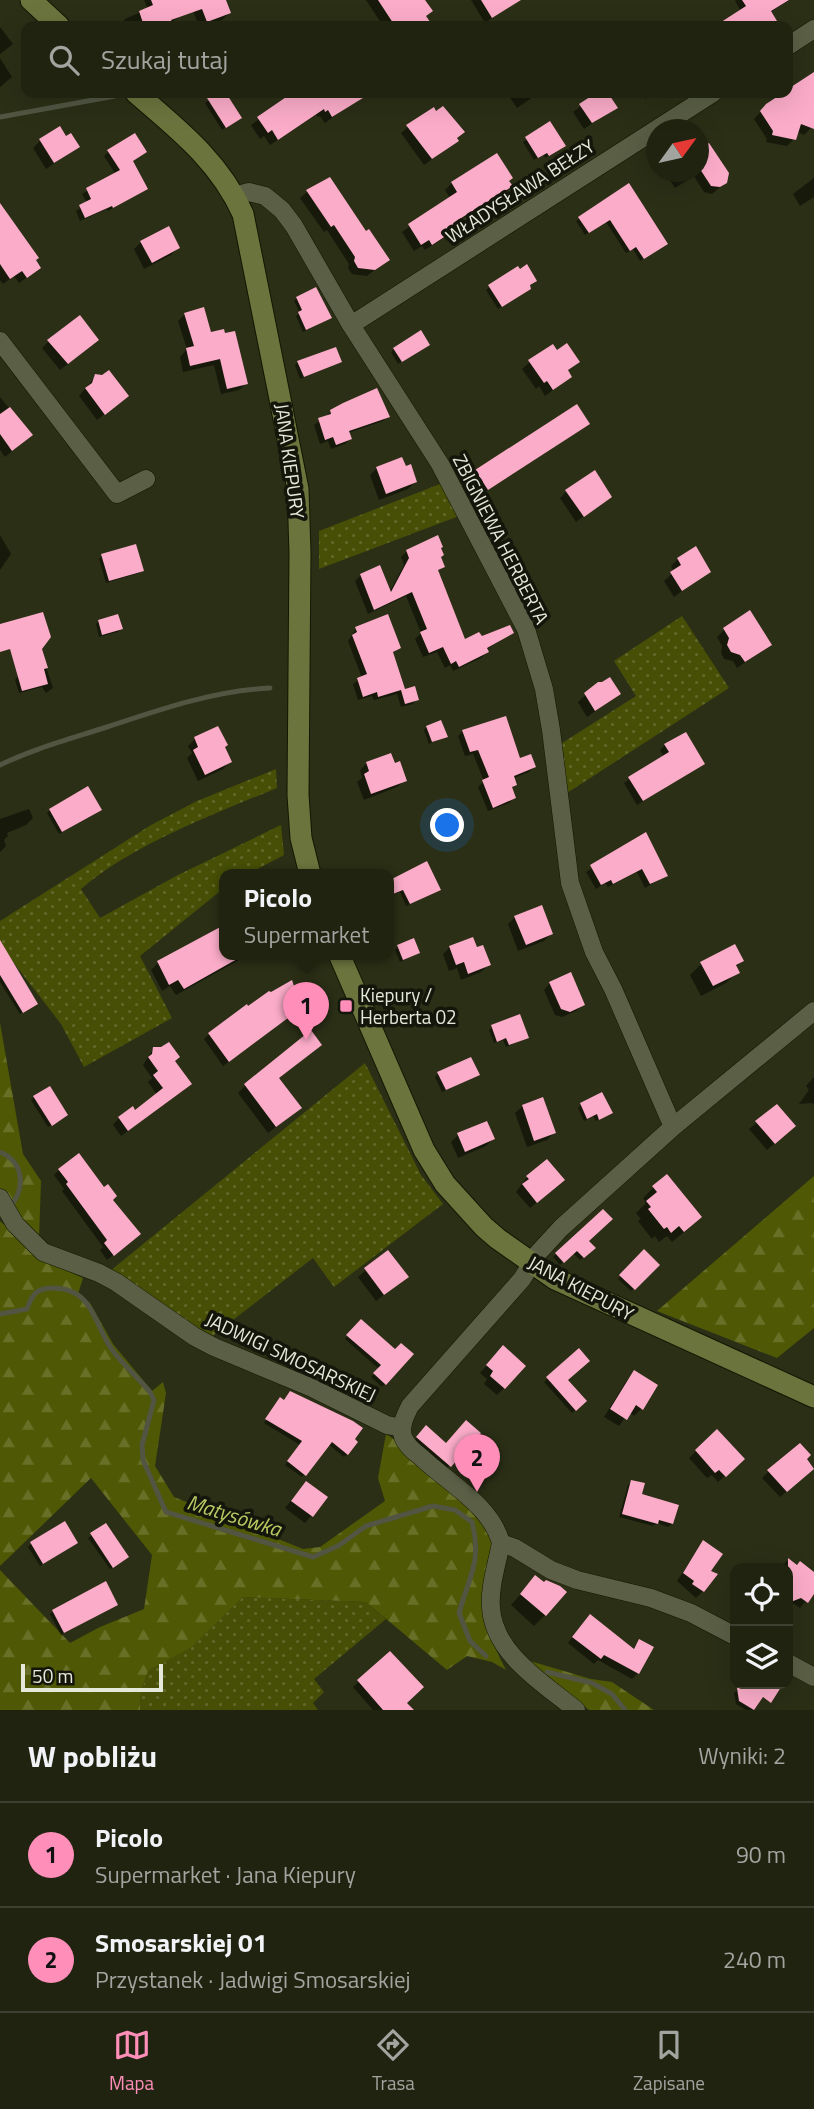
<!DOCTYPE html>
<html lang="pl">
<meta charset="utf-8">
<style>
:root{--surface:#202310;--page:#2d2f1e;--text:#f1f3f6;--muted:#a2a49f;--line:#3d4030;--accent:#ff8eb9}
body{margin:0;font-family:"Titillium Web",sans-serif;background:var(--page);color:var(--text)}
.controls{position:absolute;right:21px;bottom:21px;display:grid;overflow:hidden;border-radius:14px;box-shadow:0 7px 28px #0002}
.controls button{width:63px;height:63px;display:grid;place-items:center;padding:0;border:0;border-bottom:2px solid var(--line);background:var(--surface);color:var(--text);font:35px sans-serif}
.compass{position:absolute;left:646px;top:119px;width:63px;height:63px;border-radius:50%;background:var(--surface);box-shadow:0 7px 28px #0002;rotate:57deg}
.scale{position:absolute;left:21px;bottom:18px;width:142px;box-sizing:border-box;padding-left:7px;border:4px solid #e5e9d9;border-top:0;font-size:19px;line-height:24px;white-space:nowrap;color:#e5e9d9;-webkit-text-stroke:5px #14160b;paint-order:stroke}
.you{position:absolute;left:448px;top:826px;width:24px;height:24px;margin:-18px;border:5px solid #fff;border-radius:50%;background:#1a73e8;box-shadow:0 0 0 10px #1a73e833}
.badge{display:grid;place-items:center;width:46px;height:46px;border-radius:50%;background:var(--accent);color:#111;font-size:23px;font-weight:700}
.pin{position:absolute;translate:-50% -58px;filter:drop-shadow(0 2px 4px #0008)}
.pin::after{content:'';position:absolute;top:37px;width:24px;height:21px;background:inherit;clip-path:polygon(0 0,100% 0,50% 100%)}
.popup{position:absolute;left:219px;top:869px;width:175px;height:91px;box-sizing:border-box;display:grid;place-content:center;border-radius:14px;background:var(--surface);filter:drop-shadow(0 2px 5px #0005);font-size:23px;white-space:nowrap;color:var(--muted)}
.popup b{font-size:26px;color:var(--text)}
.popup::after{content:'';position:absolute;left:50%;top:100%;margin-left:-14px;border:14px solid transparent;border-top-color:var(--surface)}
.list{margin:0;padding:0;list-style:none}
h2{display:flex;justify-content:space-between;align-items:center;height:91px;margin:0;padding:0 28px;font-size:30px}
h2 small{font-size:23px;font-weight:400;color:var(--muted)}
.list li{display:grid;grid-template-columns:46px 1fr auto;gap:21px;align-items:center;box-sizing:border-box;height:105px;padding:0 28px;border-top:2px solid var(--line)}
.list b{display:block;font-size:26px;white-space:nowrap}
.list p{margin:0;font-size:23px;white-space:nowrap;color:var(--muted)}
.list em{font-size:23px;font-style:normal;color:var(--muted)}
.icon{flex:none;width:38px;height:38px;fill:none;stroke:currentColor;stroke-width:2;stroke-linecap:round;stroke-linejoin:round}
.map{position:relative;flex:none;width:814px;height:1710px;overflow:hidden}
.search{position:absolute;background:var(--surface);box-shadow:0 7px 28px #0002;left:21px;right:21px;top:21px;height:77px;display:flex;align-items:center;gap:18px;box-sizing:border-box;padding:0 24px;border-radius:14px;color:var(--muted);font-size:26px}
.sheet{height:301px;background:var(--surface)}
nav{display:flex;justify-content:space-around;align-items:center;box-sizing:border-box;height:98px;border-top:2px solid var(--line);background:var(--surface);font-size:19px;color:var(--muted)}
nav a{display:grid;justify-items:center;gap:4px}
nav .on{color:var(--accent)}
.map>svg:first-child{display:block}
.grass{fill:url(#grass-dots)}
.forest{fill:url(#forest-firs)}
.shadow{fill:#0007}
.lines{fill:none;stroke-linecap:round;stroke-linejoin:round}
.stream{stroke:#515542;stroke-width:5}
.building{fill:#fbacc8}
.street-casing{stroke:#131701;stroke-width:19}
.secondary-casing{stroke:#131701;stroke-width:23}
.street{stroke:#5a5f45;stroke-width:18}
.secondary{stroke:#6c743e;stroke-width:21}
.poi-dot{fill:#ff8eb9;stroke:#14160b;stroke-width:2.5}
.labels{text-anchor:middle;stroke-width:7;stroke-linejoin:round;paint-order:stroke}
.street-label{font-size:19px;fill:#e5e9d9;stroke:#14160b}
.poi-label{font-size:19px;fill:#e5e9d9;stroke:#14160b;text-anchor:start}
.water-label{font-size:21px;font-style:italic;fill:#b9c963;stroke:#14160b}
</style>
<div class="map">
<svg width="814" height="1710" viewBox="0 0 814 1710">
<defs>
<pattern id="grass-dots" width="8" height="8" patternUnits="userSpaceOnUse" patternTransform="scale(1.75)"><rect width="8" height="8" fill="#464f05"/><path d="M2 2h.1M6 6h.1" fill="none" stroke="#616829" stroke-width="1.8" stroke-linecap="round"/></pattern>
<pattern id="forest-firs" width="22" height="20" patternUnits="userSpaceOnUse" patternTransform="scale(1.75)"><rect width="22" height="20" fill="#4f5804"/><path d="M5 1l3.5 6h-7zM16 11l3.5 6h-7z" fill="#687028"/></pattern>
</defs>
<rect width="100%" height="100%" fill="#2b2f16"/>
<!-- grass -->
<g class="grass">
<polygon points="440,484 459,516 319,569 319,531"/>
<polygon points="682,616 729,688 564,795 559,745 636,696 614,661"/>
<path d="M276 769 277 788C214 814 132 845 81 889L100 918 178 875 281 825 284 855 248 874H224V888L140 956 172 1018 84 1067 61 1024 0 945V921L151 825 197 801Z"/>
<polygon points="365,1063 421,1175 443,1204 334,1287 313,1258 211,1337 110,1271"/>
<polygon points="243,1597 366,1602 386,1619 314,1679 324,1692 313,1703 318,1710 140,1710 141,1692 148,1671 191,1648"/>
</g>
<!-- forest -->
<g class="forest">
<polygon points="0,1023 23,1154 41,1181 39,1238 25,1228 0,1189"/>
<polygon points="814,1176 814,1328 777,1358 657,1311"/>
<path d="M0 1221 47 1262 83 1278 78 1294 90 1303 113 1344 152 1391 163 1382 166 1393 155 1466 174 1497 303 1549 320 1547 385 1501 378 1478 386 1434 401 1444C423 1464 482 1508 491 1535 498 1557 486 1591 486 1615 487 1633 498 1654 506 1670L492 1662 467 1656 447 1670 366 1602 243 1597 191 1648 148 1671 141 1692 140 1710H0V1570L70 1643 100 1627 144 1609 152 1555 91 1478 0 1566Z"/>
<polygon points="530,1661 591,1679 612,1682 654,1710 589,1710"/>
</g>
<!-- shadow -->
<g class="shadow">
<polygon points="144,0 175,0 182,15 170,23 172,26 126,26 121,24 125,19 148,9"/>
<polygon points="198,0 223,0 229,13 222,20 199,26 191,6"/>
<polygon points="366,0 423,0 425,17 431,26 383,26"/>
<polygon points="471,0 516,0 485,23"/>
<polygon points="736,0 790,0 769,13 768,24 764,26 718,26 741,11 735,1"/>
<polygon points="0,27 13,44 0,54"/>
<polygon points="0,58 12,77 0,87"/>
<polygon points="814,74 814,121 811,128 804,135 797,132 794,139 787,146 766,142 767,139 754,119 767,105"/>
<polygon points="219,93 224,93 240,118 222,130 205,103"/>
<polygon points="296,93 352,93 356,100 325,123 320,116 318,117 316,115 270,145 264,136 260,139 251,125"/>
<polygon points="507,93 539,93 517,108"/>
<polygon points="599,93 606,93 615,107 584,129 573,112"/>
<polygon points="641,93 656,93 645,99"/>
<polygon points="550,124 561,148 545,158 544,154 534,160 523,142"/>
<polygon points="408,127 456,139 457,141 424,165 401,133"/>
<polygon points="65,138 78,147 46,169 33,148 41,140"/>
<polygon points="108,152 145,152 132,162 146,189 108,211 107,209 80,221 76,211 87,203 82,194 116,175 104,156"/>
<polygon points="698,153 726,182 712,194 704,192 694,176 675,188 667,176 672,172 698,172"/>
<polygon points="496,155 510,186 504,193 457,222 459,225 453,232 425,250 422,246 414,251 402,232 450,198 445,190 452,183"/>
<polygon points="814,178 814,197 800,206 793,194"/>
<polygon points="329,179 365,234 387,260 367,276 352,274 348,268 349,264 327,230 324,232 300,198 307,192"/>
<polygon points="610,199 663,247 640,261 633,249 626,253 606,222 585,235 576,221"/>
<polygon points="0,206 34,261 32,274 19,283 14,276 3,284 0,280"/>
<polygon points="141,242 178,248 171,255 144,269 134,249"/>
<polygon points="517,269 528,286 526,291 498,309 486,290"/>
<polygon points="297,298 330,318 303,332 296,316 300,313 294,301"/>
<polygon points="185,314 210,334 246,383 239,390 221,394 214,365 183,372 180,357 187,349 178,321"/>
<polygon points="49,341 90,347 60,370 42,348"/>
<polygon points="424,348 398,364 391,352 394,349"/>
<polygon points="556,352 578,361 567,371 570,377 545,396 539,386 536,389 522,369 530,362"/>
<polygon points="298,362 340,362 300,379 295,365"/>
<polygon points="96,376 127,396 97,420 79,396"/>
<polygon points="0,397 31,435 5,457 0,450"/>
<polygon points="576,406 583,428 483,493 471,476 476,472"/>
<polygon points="331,411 388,416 383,421 348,433 350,439 345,444 331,449 328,441 320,444 314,425 326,417"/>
<polygon points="377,468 415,482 408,489 379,500 370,475"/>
<polygon points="566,492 610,497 576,522 560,498"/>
<polygon points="0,535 11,554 0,570"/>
<polygon points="407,551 440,557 443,566 437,572 464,641 512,633 486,650 487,652 481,658 453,671 450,665 445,668 437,652 423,657 415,639 421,633 406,596 368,614 355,581 361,575 389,593 404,565 401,557"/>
<polygon points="102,556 142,570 139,573 106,583 99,559"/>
<polygon points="678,559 709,571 674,597 664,581 674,572 671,566"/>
<polygon points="99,621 121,628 118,632 99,637 96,624"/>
<polygon points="356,629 399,648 392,654 404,691 417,699 413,704 401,707 397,694 374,700 372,696 358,700 353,684 362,678 348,641"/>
<polygon points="724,630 770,645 737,668 733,661 724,659 721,653 722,646 717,637"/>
<polygon points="40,648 53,688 46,693 42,687 19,693 15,680"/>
<polygon points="598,684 619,694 587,717 578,702"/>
<polygon points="427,727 446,736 429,744 424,730"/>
<polygon points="463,731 534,767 529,772 512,779 510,789 514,798 509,803 488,811 478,787 484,781 473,754 465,756 458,736"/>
<polygon points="195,739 223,747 230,762 223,769 198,781 187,758 192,753 188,746"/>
<polygon points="665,745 702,764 637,805 624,783 664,757 660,750"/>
<polygon points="367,763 405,780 397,787 364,800 357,782 362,778 360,770"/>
<polygon points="29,809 33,818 26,825 7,833 8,836 4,840 6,846 0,852 0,819"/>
<polygon points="50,810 97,813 59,834 47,813"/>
<polygon points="624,848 666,875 645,888 637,872 608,887 605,883 596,889 586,872"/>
<polygon points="388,883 436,892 406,906 400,892 388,897"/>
<polygon points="515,917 551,934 544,941 518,951 508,924"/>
<polygon points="398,947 418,953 400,962 395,950"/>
<polygon points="450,947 488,965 481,972 461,980 457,968 449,971 443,954"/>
<polygon points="0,950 32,1007 20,1014 0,982"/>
<polygon points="224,954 250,954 176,995 170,986 162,991 151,970 158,963"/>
<polygon points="742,961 735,968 737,972 726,983 701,996 690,975 701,964"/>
<polygon points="550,983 583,1004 576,1011 562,1017 555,1015 544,990"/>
<polygon points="291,1006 283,1012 281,1023 223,1066 204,1039 209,1034"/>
<polygon points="492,1027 527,1037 506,1047 503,1040 494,1043 489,1030"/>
<polygon points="154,1048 173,1061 184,1090 121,1136 113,1125 119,1118 135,1112 157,1095 148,1082 152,1078 143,1065"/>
<polygon points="438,1074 474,1077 442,1092 435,1077"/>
<polygon points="814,1077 814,1105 812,1103 799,1104 809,1090 806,1086"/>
<polygon points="245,1086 292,1115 268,1133 238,1093"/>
<polygon points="34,1097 63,1118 48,1127 31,1100"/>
<polygon points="581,1105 611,1113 596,1121 593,1116 584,1121 578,1108"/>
<polygon points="523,1106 554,1133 547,1140 527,1147 515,1113"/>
<polygon points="777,1106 787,1133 767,1150 749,1129"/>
<polygon points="458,1135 493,1139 486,1146 458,1158 451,1142"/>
<polygon points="59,1170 111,1200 133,1239 107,1260 100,1250 103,1247 62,1191 64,1189 54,1175"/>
<polygon points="527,1177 556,1187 530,1208 516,1192"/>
<polygon points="654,1187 689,1228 672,1242 667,1236 659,1242 655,1236 652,1239 638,1221 641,1219 636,1213 646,1203 643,1198"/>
<polygon points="603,1211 587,1241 593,1248 580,1260 573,1253 560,1265 553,1257"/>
<polygon points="388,1252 407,1277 376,1301 358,1277"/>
<polygon points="644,1252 657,1265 631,1291 618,1279"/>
<polygon points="361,1321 395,1351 411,1354 382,1387 371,1377 379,1369 345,1339"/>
<polygon points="579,1351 566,1380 585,1401 572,1413 544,1382"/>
<polygon points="496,1355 504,1388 497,1395 484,1384 487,1379 480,1373"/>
<polygon points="634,1373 641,1409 634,1416 629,1412 619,1426 604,1417 627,1380"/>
<polygon points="280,1399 347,1454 344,1457 328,1444 302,1477 285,1465 300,1445 264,1423"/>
<polygon points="717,1431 743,1459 718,1482 712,1475 707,1478 689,1458"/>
<polygon points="479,1433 442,1473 410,1445 419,1435 445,1445"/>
<polygon points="805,1459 806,1475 780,1497 762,1478 769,1471"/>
<polygon points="631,1482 640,1495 672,1524 668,1527 657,1523 653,1526 619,1517 628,1485"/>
<polygon points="299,1491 326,1498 305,1523 285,1508"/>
<polygon points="92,1535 124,1560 110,1569 88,1538"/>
<polygon points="703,1542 709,1571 703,1591 696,1598 677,1581"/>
<polygon points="31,1544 73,1545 40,1566 28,1547"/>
<polygon points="788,1560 797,1567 814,1574 814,1591 800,1608 794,1604 788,1606 788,1568 780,1568"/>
<polygon points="536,1577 545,1615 534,1626 511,1605"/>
<polygon points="116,1604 61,1635 50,1614 53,1611"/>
<polygon points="584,1622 632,1650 639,1641 638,1673 632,1679 598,1660 594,1664 568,1643"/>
<polygon points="390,1653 405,1703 411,1710 373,1710 353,1687"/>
<polygon points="745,1684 770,1684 752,1710 746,1710 736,1704 734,1693"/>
</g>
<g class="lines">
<!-- stream -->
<g class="stream">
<polyline points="0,117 115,96"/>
<path d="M0 765C35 748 70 739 107 727 161 709 213 691 270 688"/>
<path d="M0 1152C24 1162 26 1188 10 1207"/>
<path d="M0 1314 27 1309C32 1294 37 1288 53 1288 94 1288 94 1326 113 1351 124 1365 138 1378 150 1392L154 1400 142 1445 143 1460 166 1512 313 1557 338 1546 366 1526 433 1506 455 1510 472 1522C482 1562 469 1577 459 1613L470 1641 486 1656"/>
<polyline points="547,1672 592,1683 612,1694 625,1710"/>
</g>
</g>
<!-- building -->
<g class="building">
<polygon points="151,0 226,0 231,13 207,22 202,9 171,20 174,26 144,26 139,11 153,5"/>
<polygon points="378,0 425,0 433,11 426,16 433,26 395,26"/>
<polygon points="481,0 521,0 492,18"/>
<polygon points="742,0 789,0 771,11 780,26 715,26 746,6"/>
<polygon points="814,72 814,129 801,124 796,140 772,135 773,131 760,111 766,104 783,93 788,93 788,89"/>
<polygon points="215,93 226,93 242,118 226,128 207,98"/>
<polygon points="292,93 371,93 332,117 328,110 325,112 324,109 278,140 272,130 268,133 257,117"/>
<polygon points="596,93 608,93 618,108 592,123 579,104"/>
<polygon points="443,106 465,132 457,138 459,141 432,159 406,125 434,107 436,111"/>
<polygon points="550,121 566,146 549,156 547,153 538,158 525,137"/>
<polygon points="60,126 66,136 71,133 80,147 54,163 39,139"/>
<polygon points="135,133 147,152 133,161 148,189 113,208 112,206 85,218 79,205 91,199 86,188 120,170 107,150"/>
<polygon points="709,143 729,173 727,183 720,187 711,186 698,166 698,150"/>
<polygon points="497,153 513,178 509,181 513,186 458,220 461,226 432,245 429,240 421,245 408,224 457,192 451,182"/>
<polygon points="330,177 366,231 369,229 390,260 375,270 358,268 354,261 355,257 334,225 331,227 306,190"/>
<polygon points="629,183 668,244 644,259 636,247 630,251 610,220 589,233 578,217"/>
<polygon points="0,203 39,258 36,260 41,268 27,278 22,271 10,279 0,264"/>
<polygon points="169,226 180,248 152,263 140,241"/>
<polygon points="527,264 537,281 530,285 531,289 502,307 488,285 518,266 520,269"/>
<polygon points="316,287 332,318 306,330 298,312 302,310 296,297"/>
<polygon points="204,307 211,332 224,329 225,333 235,331 248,384 227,389 220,359 190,366 186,348 194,346 184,313"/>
<polygon points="80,315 99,340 68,364 47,340"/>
<polygon points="421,330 430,345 402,362 393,348"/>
<polygon points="567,343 580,362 568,370 572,377 553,390 547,381 544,383 528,360 553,344 557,350"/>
<polygon points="336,347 342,362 304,377 297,361"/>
<polygon points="109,370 129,396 105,415 85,388 92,383 95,374 102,375"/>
<polygon points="377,388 390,417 349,431 352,439 336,445 333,437 325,440 318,418 331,414 330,410 343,403"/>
<polygon points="577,404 590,424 488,490 475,470"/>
<polygon points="10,407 33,435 12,451 0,434 0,414"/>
<polygon points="402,457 406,466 411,464 417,482 386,494 376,467"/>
<polygon points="595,470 612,497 584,517 565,490"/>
<polygon points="438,535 443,547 441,548 444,555 441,557 445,567 438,570 465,639 479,632 482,636 510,625 514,633 487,648 489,652 459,667 456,661 451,664 443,647 429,653 420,632 427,629 412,592 374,610 360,574 380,565 391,592 409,558 406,550"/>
<polygon points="136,544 144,571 109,581 101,554"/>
<polygon points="696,546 711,572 682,591 670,572 681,565 677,558"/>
<polygon points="750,610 772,645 745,662 740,655 731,652 727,645 729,638 723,628"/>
<polygon points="43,612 51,637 42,649 48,668 44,669 48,684 22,691 10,649 0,652 0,624"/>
<polygon points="118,614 123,629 102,635 98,620"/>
<polygon points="388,614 401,648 393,652 405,689 415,686 419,700 405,704 401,690 378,697 377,692 363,697 357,678 367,674 352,635 357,632 355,627"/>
<polygon points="610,677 621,694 595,711 584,693 598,682 602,682"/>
<polygon points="506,716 520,758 531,754 536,767 514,776 517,785 512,787 516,798 493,808 482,780 489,777 478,750 470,752 462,730"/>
<polygon points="441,720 448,737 432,742 426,726"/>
<polygon points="218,726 228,745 225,747 232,762 205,775 193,750 198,747 194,737"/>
<polygon points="686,732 705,764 643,801 628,777 669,752 664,744"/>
<polygon points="391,753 395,763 400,761 407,781 371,794 364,774 369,771 366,762"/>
<polygon points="88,786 102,810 62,832 49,809"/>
<polygon points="646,832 668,876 650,884 642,869 613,884 611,880 601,885 590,865"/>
<polygon points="427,861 441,890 410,904 403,890 388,896 388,881"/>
<polygon points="542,905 553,934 526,945 514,916"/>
<polygon points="224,925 224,954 246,954 184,989 178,980 169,985 157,961"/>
<polygon points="473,937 477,947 483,945 491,965 468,974 464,962 456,965 449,946"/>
<polygon points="414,938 420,953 403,960 397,945"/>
<polygon points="0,940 38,1004 23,1013 0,975"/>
<polygon points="735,944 744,961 736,965 740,973 713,986 700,962"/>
<polygon points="571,972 585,1005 570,1012 561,1009 549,982"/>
<polygon points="292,980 299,1001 284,1011 288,1018 229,1062 208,1033 247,1004 248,1006 269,991 271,992"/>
<polygon points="520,1014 529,1038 509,1045 506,1038 497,1042 491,1025"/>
<polygon points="311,1030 322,1045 279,1078 302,1108 276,1127 244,1084"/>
<polygon points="169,1042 180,1057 175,1061 192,1084 128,1131 118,1117 133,1106 135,1110 163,1088 153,1075 158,1071 148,1057 152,1054 153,1047 161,1047"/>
<polygon points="471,1057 480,1075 446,1090 437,1072"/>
<polygon points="50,1086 68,1115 52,1126 33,1096"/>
<polygon points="602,1092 613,1113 599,1120 597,1114 587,1119 580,1103"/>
<polygon points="543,1097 556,1133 534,1141 522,1105"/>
<polygon points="777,1104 796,1126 775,1144 755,1121"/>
<polygon points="487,1121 495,1139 465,1152 457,1133"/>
<polygon points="79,1153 104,1187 108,1184 117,1196 113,1200 141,1234 114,1256 104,1243 107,1240 66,1184 68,1182 58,1169"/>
<polygon points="547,1159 565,1180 537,1203 522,1184 529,1179 526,1176"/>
<polygon points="667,1174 702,1217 684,1232 679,1226 671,1233 667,1227 664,1229 648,1209 651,1207 646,1201 657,1192 652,1186"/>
<polygon points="603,1209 613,1219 589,1241 596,1248 584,1258 577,1251 564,1263 555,1253"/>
<polygon points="644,1249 660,1265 635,1290 619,1275"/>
<polygon points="388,1250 409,1277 384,1295 364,1268"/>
<polygon points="361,1319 395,1349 401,1343 414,1354 386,1385 373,1373 381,1365 346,1335"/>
<polygon points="503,1345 526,1366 505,1389 490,1376 493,1371 486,1365"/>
<polygon points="579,1348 590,1361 568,1380 587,1401 576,1411 546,1377"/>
<polygon points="634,1370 658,1385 643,1410 636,1405 627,1420 610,1409"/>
<polygon points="290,1391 353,1421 363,1428 355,1439 358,1442 348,1455 332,1442 306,1476 287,1461 302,1441 265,1419 280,1397 284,1400"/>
<polygon points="466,1420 481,1433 451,1467 416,1437 426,1425 446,1443"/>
<polygon points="717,1429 745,1459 726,1477 719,1470 715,1473 695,1450"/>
<polygon points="800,1443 811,1455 807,1459 814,1469 787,1492 767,1470"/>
<polygon points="631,1480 645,1483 642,1494 679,1505 673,1524 659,1520 658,1524 622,1514"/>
<polygon points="306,1481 328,1497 313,1517 291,1501"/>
<polygon points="65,1521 78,1543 43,1564 30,1542"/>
<polygon points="106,1523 129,1557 113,1568 90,1533"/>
<polygon points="703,1540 723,1554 711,1571 718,1574 704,1592 692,1584 694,1581 683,1573"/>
<polygon points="788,1558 797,1565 800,1561 814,1572 814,1594 808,1603 801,1598 788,1603"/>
<polygon points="535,1575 544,1582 546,1580 560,1586 567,1592 546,1616 520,1594"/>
<polygon points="106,1581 118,1605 64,1633 52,1610"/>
<polygon points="590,1614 634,1649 639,1639 654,1647 639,1674 604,1655 601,1659 572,1637"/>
<polygon points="390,1651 424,1687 407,1703 414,1710 383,1710 357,1680"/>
<polygon points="744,1684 783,1684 771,1703 763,1697 754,1710 739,1701 737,1688"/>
</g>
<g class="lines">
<!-- street casing -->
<g class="street-casing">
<g id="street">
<polyline points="788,46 814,29"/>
<polyline points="235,196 249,192 265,196 282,210 294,226 351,325 440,464 526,629 544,689 551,730 570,883 594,952 613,989 673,1127"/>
<polyline points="351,325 713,93"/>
<polyline points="0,341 117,494 146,479"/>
<polyline points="0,1198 15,1224 43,1252 99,1273 116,1282 195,1337 214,1347 310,1387 387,1425 402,1428"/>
<polyline points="501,1543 515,1548 551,1570 577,1580 651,1598 691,1613 735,1636"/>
<polyline points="788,1663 814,1677"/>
<path d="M576 1710C543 1683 494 1654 491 1608 489 1588 497 1564 501 1543 491 1505 448 1483 421 1457 414 1452 406 1445 403 1437 400 1426 405 1416 410 1406L522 1279 538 1253 561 1228 673 1127 814 1011"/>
</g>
</g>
<!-- secondary casing -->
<g class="secondary-casing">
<g id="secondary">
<polyline points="31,0 59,26"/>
<path d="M136 93C178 129 220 162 243 214L298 489 300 553 298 795 301 838 310 874"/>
<polyline points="339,954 424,1150 445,1184 484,1227 498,1239 555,1279 814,1397"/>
</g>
</g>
<!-- street -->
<use href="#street" class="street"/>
<!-- secondary -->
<use href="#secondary" class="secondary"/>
</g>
<!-- markers -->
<rect class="poi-dot" x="339" y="999" width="14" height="14" rx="3.5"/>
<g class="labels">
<!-- street labels -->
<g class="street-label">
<text transform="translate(520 191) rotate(-33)" y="7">WŁADYSŁAWA BEŁZY</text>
<text transform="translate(290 461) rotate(82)" y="7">JANA KIEPURY</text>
<text transform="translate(501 539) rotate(63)" y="7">ZBIGNIEWA HERBERTA</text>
<text transform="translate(581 1288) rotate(28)" y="7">JANA KIEPURY</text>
<text transform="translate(291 1357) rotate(25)" y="7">JADWIGI SMOSARSKIEJ</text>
</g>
<!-- poi labels -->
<g class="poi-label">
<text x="360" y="1002">Kiepury /<tspan x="360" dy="22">Herberta 02</tspan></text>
</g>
<!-- water labels -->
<g class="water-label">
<text transform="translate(234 1516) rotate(17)" y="7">Matysówka</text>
</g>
</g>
</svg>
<div class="controls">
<button><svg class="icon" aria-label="locate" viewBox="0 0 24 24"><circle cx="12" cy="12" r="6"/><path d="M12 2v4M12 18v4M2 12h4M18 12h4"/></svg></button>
<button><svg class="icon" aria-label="layers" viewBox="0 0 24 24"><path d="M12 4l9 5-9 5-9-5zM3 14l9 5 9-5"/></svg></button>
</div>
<svg class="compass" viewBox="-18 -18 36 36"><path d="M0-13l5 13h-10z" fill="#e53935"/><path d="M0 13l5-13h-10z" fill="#a2a49f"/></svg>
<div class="scale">50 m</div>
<div class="you"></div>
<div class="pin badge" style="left:306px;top:1040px">1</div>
<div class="popup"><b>Picolo</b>Supermarket</div>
<div class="pin badge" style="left:477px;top:1492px">2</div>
<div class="search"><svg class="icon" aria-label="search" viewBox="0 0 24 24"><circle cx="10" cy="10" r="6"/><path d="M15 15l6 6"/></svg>Szukaj tutaj</div>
</div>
<section class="sheet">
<h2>W pobliżu<small>Wyniki: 2</small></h2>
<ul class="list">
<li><span class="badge">1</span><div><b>Picolo</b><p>Supermarket · Jana Kiepury</p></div><em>90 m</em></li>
<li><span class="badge">2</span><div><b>Smosarskiej 01</b><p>Przystanek · Jadwigi Smosarskiej</p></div><em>240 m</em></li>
</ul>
</section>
<nav>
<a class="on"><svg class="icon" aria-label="map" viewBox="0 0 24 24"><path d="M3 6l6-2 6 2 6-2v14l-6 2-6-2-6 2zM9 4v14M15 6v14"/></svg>Mapa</a>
<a><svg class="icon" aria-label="directions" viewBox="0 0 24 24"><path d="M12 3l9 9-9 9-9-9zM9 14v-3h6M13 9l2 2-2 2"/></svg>Trasa</a>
<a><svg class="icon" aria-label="saved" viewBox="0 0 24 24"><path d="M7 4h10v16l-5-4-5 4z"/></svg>Zapisane</a>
</nav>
